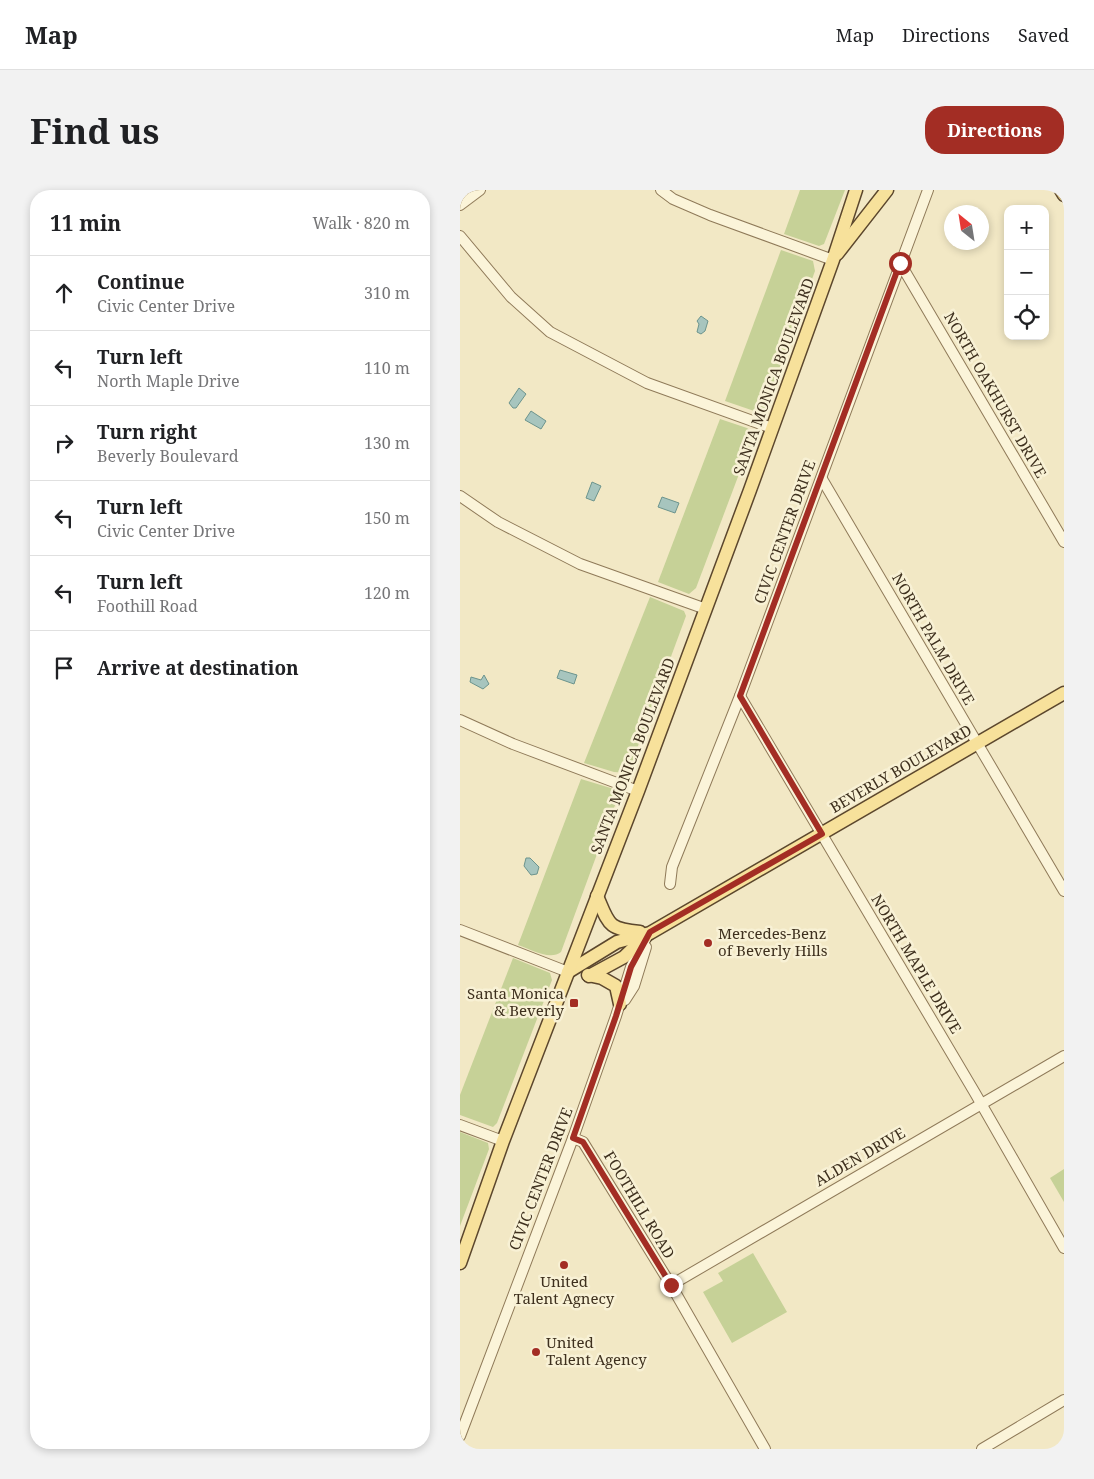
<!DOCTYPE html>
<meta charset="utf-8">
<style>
:root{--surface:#fff;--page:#f2f2f2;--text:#202124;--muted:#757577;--line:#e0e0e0;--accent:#a32d24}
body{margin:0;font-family:"Noto Serif",serif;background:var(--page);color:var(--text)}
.controls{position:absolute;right:15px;top:15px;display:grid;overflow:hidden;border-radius:10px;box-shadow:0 2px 8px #0003}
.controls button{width:45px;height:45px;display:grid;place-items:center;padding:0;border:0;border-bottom:1px solid var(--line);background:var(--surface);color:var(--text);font:25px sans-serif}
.compass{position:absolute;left:484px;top:15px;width:45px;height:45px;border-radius:50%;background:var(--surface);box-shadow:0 2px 8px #0003;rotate:330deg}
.stop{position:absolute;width:15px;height:15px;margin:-11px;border:4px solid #a32d24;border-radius:50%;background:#fff}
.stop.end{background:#a32d24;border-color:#fff;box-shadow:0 1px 5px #0008}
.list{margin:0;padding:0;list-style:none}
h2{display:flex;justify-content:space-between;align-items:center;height:65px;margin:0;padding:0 20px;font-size:21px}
h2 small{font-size:16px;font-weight:400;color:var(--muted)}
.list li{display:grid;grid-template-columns:32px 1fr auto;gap:15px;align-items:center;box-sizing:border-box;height:75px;padding:0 20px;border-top:1px solid var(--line)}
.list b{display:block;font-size:19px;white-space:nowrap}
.list p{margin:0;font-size:16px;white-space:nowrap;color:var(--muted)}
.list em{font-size:16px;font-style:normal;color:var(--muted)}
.icon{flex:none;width:28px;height:28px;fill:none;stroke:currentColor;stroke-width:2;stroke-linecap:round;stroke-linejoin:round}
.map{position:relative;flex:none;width:604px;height:1259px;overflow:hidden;border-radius:20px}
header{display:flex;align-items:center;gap:30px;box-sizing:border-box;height:70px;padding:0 25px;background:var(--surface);border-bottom:1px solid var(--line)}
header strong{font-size:24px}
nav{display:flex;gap:28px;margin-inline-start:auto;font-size:18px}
.intro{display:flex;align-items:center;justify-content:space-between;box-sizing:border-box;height:120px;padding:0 30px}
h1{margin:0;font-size:35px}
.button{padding:12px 22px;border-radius:20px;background:var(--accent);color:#fff;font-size:18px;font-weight:700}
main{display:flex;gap:30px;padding:0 30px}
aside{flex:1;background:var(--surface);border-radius:20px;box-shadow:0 2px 8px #0003}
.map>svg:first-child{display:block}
.green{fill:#c6d197}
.water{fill:#a7c5be;stroke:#6c948d}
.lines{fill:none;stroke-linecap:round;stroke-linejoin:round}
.minor-casing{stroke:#8f7a59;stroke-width:12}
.major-casing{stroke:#5c472d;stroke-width:15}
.minor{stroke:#fbf4d9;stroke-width:10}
.major{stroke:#f7e19b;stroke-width:12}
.route{stroke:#a32d24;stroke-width:6}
.poi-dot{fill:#a32d24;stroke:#f8f1d5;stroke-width:2}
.labels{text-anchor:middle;stroke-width:5;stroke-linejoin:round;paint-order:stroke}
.street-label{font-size:15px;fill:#3e301e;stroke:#f8f1d5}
.poi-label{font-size:15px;fill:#3e301e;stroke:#f8f1d5;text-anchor:start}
</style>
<header>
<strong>Map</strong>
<nav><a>Map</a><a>Directions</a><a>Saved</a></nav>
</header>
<div class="intro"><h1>Find us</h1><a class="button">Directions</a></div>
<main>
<aside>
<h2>11 min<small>Walk · 820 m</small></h2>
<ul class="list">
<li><svg class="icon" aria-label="ahead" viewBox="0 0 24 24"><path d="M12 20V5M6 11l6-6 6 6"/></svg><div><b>Continue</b><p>Civic Center Drive</p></div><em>310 m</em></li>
<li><svg class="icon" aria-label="left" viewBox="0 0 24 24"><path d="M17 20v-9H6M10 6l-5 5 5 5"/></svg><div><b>Turn left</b><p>North Maple Drive</p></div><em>110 m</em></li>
<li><svg class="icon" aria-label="right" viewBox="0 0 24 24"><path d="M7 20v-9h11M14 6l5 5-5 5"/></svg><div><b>Turn right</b><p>Beverly Boulevard</p></div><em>130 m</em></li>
<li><svg class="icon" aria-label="left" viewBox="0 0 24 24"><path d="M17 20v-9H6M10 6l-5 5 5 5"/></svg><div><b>Turn left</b><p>Civic Center Drive</p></div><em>150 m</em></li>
<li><svg class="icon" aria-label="left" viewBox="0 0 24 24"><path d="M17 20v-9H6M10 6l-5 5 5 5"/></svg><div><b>Turn left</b><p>Foothill Road</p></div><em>120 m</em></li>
<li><svg class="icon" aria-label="arrive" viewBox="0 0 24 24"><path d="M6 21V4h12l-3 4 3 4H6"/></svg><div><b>Arrive at destination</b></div></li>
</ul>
</aside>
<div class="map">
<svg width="604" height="1259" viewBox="0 0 604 1259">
<rect width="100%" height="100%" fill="#f2e8c5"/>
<!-- green -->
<g class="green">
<polygon points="340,0 385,0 364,54 359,56 324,44"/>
<polygon points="321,60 353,71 355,81 305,218 300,223 265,211"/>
<polygon points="260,229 287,238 293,243 293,247 236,398 229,404 198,392"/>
<polygon points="190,407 224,421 226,426 168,583 154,582 124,573"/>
<path d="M121 589 154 599 158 602V607L101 762C90 771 70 759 58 755Z"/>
<polygon points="53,768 90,783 92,790 37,933 33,937 0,925 0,905"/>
<polygon points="0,942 28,953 29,959 0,1036"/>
<polygon points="604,979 604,1012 590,988"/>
<polygon points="293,1063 327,1122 272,1153 243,1102 263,1091 258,1083"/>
</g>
<!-- water -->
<g class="water">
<polygon points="241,126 248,131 245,141 241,144 237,142 239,134 237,131"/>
<polygon points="59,198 66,204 56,218 53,218 49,213"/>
<polygon points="71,221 86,231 81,239 65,230"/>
<polygon points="132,292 141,296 134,311 126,308"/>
<polygon points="202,307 219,313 215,323 198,317"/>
<polygon points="100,480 117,485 114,494 97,488"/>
<polygon points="24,485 29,494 23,499 10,492 11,487 21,490"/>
<polygon points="66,668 70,668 79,677 77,684 71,685 64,676"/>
</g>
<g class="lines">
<!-- minor casing -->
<g class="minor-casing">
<g id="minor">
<polyline points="201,0 213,9 250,25 373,70"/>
<polyline points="0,15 20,0"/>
<polyline points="0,46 51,107 90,142 187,193 312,238"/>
<polyline points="440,73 604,352"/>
<polyline points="362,289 604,701"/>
<polyline points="0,306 38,332 120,374 246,419"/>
<polyline points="280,506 515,903 604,1058"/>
<polyline points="0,530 53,554 178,601"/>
<polyline points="210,694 212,677 280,506 468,0"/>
<polyline points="0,740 108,782"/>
<polyline points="165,810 174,796 186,757"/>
<polyline points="0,935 43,951"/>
<polyline points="113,948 123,952 211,1095 305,1259"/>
<polyline points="211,1095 604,866"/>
<polyline points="0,1246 113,948 156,826 171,777 186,748"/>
<polyline points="522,1259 604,1210"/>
</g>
</g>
<!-- major casing -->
<g class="major-casing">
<g id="major">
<polyline points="601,0 604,5"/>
<polyline points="377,64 427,0"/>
<path d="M137 706C149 734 147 739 180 742"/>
<polyline points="108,782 157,752 190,743 604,503"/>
<polyline points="128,785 142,788 156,796 160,814"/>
<polyline points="129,786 164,767 188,744"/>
<polyline points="0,1073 43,951 178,601 290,300 373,70 396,0"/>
</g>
</g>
<!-- minor -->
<use href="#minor" class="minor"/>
<!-- major -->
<use href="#major" class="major"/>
</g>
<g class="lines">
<!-- route -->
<polyline class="route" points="211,1095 123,952 113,948 156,826 171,777 190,742 362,644 280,506 440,73"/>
</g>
<!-- markers -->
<g class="poi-dot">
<circle cx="248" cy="753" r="5"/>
<rect x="109" y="808" width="10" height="10" rx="2.5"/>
<circle cx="104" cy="1075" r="5"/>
<circle cx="76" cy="1162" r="5"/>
</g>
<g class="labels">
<!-- street labels -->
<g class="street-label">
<text transform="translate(314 187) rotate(-70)" y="5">SANTA MONICA BOULEVARD</text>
<text transform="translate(535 205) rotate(60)" y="5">NORTH OAKHURST DRIVE</text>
<text transform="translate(325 342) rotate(-70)" y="5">CIVIC CENTER DRIVE</text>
<text transform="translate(473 449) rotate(60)" y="5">NORTH PALM DRIVE</text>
<text transform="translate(173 566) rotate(-69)" y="5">SANTA MONICA BOULEVARD</text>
<text transform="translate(441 579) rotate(-30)" y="5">BEVERLY BOULEVARD</text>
<text transform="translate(456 774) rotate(59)" y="5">NORTH MAPLE DRIVE</text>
<text transform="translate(400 967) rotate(-30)" y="5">ALDEN DRIVE</text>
<text transform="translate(81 989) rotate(-69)" y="5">CIVIC CENTER DRIVE</text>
<text transform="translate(179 1015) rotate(59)" y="5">FOOTHILL ROAD</text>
</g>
<!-- poi labels -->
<g class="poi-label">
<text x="258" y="749">Mercedes-Benz<tspan x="258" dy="17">of Beverly Hills</tspan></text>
<text x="104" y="809" text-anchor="end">Santa Monica<tspan x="104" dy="17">&amp; Beverly</tspan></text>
<text x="104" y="1097" text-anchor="middle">United<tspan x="104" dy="17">Talent Agnecy</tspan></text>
<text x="86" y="1158">United<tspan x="86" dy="17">Talent Agency</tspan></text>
</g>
</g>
</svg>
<div class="controls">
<button>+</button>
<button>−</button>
<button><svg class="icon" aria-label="locate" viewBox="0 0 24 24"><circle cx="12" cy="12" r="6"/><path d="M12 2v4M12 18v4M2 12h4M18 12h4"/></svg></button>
</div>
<svg class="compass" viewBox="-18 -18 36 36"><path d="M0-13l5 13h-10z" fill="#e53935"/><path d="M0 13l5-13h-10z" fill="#757577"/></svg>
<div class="stop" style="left:440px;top:73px"></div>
<div class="stop end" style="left:211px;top:1095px"></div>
</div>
</main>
